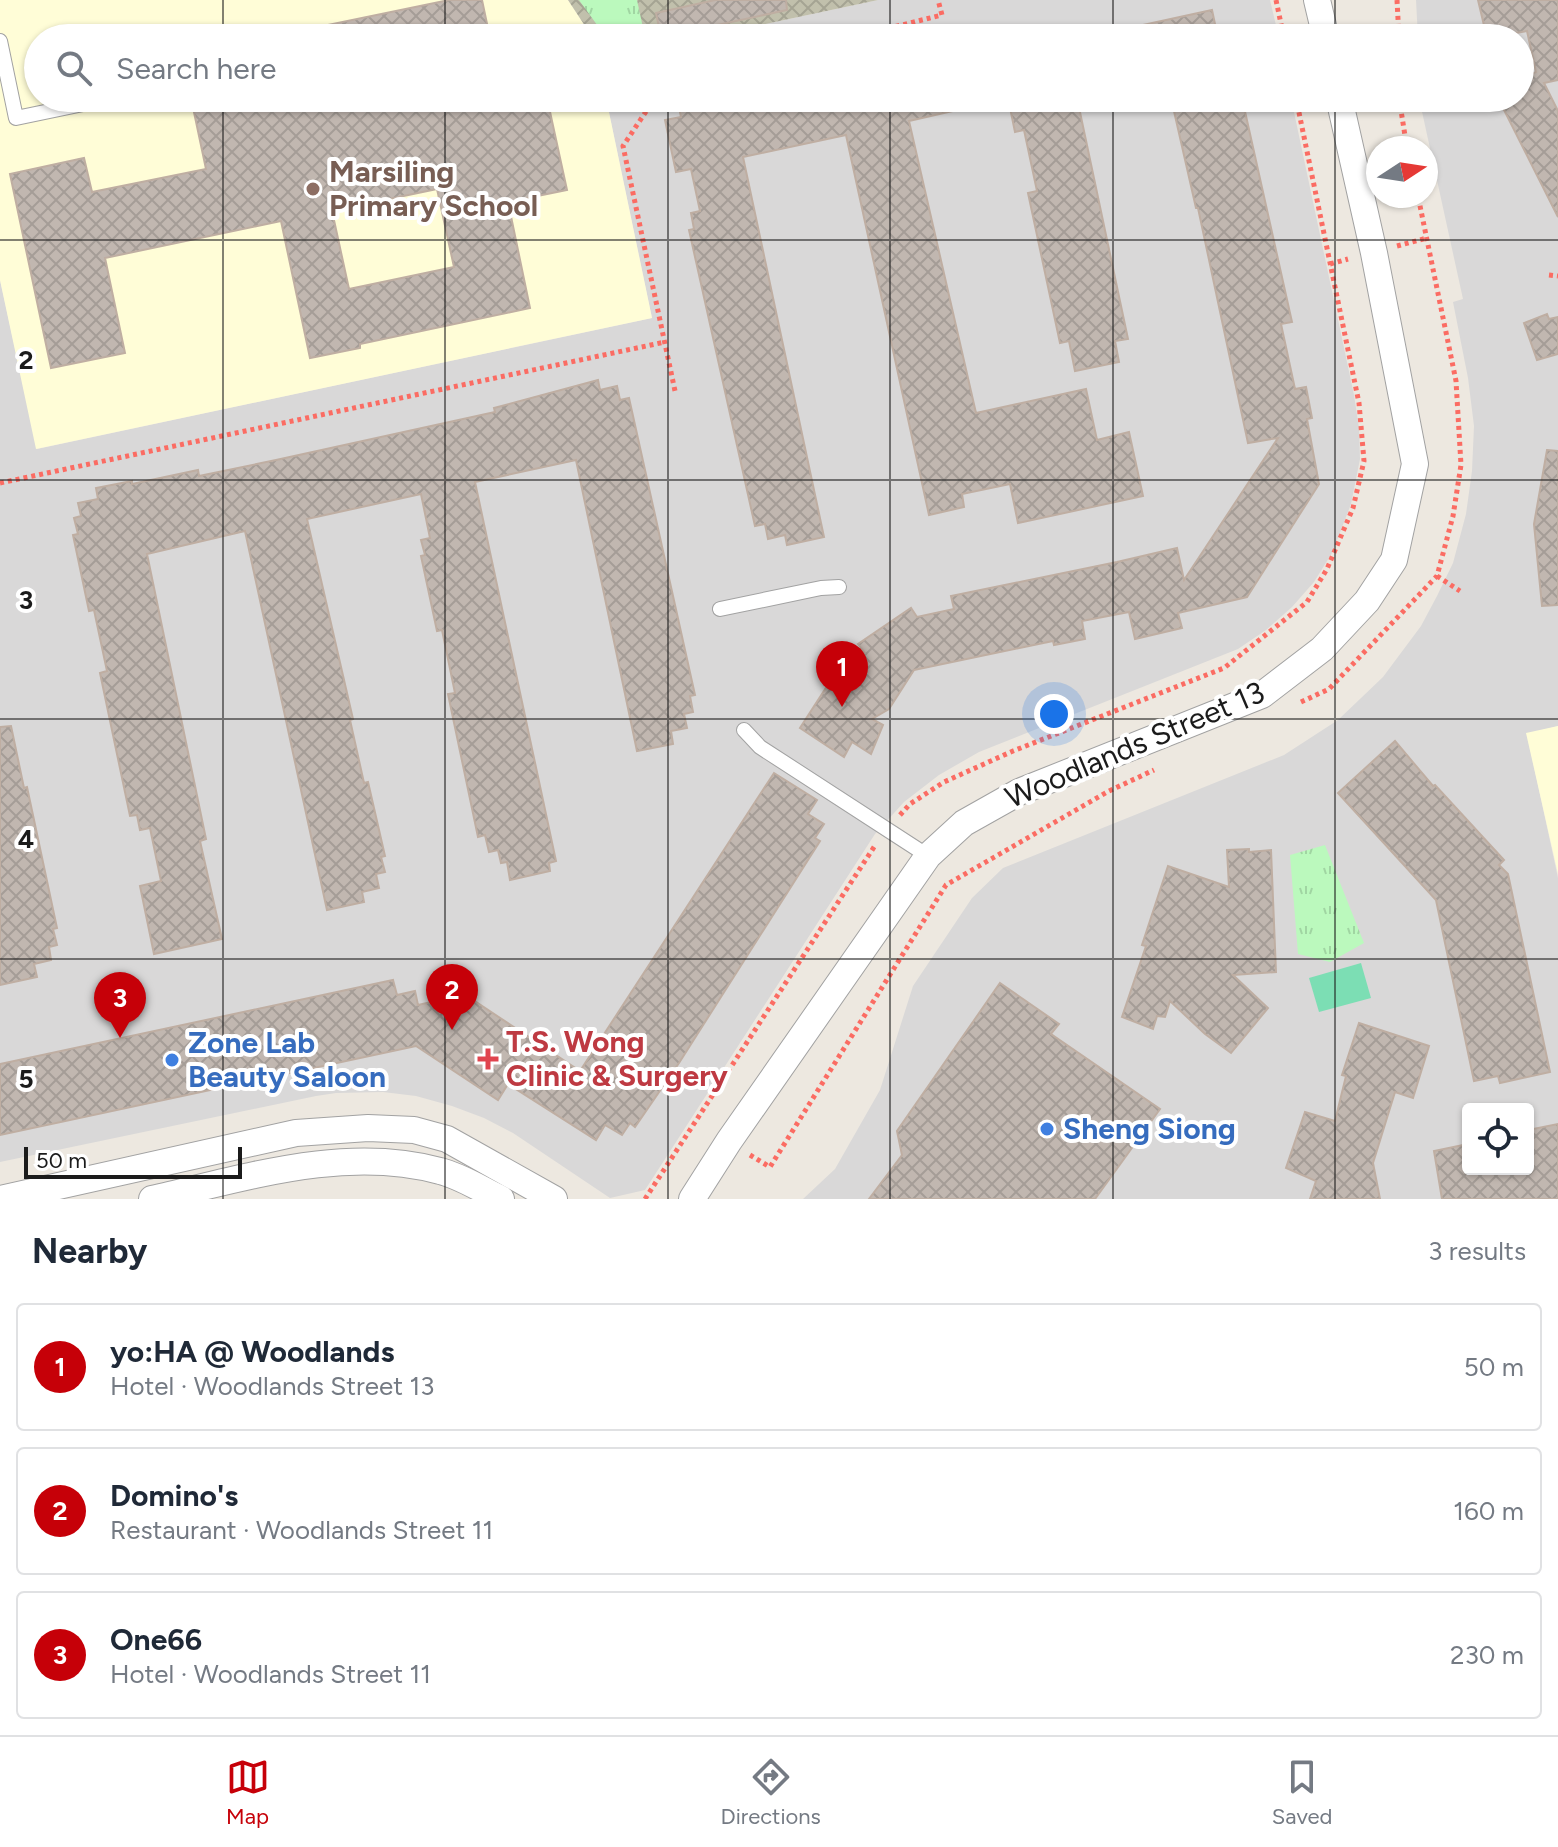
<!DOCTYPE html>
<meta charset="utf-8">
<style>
:root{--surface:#fff;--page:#f2f2f3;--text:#1f2937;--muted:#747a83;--line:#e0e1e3;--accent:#c60008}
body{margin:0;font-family:Figtree,sans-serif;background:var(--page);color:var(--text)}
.controls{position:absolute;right:24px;bottom:24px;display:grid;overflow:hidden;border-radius:8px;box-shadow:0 2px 6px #0004}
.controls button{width:72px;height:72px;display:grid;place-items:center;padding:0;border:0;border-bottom:2px solid var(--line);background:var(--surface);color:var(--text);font:40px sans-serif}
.compass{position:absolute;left:1366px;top:136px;width:72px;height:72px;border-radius:50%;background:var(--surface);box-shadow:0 2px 6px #0004;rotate:78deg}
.scale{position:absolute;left:24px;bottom:20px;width:218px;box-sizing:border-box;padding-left:8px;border:4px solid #1b1b1b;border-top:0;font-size:22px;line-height:28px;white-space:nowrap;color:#1b1b1b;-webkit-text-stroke:6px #fff;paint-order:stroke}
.you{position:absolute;left:1054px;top:714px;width:28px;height:28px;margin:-20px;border:6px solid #fff;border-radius:50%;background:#1a73e8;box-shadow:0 0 0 12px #1a73e833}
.badge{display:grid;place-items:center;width:52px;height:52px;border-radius:50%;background:var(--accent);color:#fff;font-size:26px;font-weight:700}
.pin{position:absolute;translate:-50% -66px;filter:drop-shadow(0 2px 4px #0008)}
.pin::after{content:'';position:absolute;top:42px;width:28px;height:24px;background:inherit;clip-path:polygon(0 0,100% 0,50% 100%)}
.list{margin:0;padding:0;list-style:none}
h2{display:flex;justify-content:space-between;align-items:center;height:104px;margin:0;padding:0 32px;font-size:34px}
h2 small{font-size:26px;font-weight:400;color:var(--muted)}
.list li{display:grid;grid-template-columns:52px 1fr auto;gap:24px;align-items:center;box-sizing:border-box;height:128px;margin:0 16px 16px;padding:0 16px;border:2px solid var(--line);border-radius:8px}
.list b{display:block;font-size:30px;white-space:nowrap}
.list p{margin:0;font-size:26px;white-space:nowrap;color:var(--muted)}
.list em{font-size:26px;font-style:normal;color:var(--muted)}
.icon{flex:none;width:44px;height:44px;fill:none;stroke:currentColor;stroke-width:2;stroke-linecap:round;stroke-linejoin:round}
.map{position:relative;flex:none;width:1558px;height:1199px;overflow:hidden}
.search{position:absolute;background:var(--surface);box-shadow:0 2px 6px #0004;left:24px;right:24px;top:24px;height:88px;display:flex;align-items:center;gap:20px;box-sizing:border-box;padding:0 28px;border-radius:44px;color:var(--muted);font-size:30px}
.sheet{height:536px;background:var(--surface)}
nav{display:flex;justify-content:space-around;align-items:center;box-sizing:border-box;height:112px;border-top:2px solid var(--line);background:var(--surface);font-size:22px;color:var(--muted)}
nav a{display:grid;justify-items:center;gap:4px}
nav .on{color:var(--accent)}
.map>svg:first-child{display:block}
.residential{fill:#d9d8d8;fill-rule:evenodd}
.education{fill:#fffdd7}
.construction{fill:url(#construction-cross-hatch)}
.park{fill:url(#park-tufts)}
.pitch{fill:#7cdeb4}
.building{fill:url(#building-cross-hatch);stroke:#bfaea2;stroke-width:2;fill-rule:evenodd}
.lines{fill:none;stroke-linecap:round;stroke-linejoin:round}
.lane-casing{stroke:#a2a2a2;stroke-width:16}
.street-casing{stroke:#a2a2a2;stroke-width:28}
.path{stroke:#fb6c63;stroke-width:5;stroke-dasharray:4 4;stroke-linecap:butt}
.lane{stroke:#fff;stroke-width:14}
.street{stroke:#fff;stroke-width:26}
.grid{fill:none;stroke:#1b1b1b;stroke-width:2;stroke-opacity:0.55}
.education-dot{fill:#8d6e63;stroke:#fff;stroke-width:3}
.health-dot{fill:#e0444e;stroke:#fff;stroke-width:3}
.shop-dot{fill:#3f7fe0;stroke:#fff;stroke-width:3}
.labels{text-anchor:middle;stroke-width:8;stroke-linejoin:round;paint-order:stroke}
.education-label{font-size:30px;font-weight:bold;fill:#785e54;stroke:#fff;text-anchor:start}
.street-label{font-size:30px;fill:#1b1b1b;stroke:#fff}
.health-label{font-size:30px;font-weight:bold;fill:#be3a42;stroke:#fff;text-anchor:start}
.shop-label{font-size:30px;font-weight:bold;fill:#366cbe;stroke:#fff;text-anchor:start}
.grid-label{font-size:26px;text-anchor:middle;font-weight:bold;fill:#1b1b1b;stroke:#fff;stroke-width:8;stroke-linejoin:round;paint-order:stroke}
</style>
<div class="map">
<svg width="1558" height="1199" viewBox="0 0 1558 1199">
<defs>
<pattern id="construction-cross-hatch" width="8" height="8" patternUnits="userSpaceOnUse" patternTransform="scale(2)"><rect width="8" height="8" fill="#c1c0ac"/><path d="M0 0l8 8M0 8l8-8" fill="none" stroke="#a5a493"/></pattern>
<pattern id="park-tufts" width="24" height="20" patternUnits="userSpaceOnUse" patternTransform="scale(2)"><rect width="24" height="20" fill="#bbf9bd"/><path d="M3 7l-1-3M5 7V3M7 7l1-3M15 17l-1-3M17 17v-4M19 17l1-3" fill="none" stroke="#a0d5a2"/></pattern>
<pattern id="building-cross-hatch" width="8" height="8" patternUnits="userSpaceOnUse" patternTransform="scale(2)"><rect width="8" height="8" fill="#c1b7b0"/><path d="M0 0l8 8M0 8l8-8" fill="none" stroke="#a59d97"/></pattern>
</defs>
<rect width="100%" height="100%" fill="#ede8e0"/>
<!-- residential -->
<g class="residential">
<polygon points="878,0 1270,0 1279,38 699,38"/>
<path d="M1416 0H1558V726L1527 734 1558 878V1199H803L835 1169 880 1090 913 986 972 898 1003 868 1284 755 1338 720 1383 677 1421 626 1437 596 1453 563 1466 514 1472 471 1474 426 1468 378 1453 302 1463 299 1419 98H1520V38H1418ZM1468 1109H1528V1169H1468Z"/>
<polygon points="606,98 1291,98 1354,395 1359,428 1360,459 1351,504 1332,553 1314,582 1292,607 1266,630 1238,649 979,752 939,775 904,802 875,834 645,1190 610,1198 513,1133 484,1118 452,1106 416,1096 383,1092 336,1093 316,1096 0,1162 0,280 37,449 652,318"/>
</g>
<!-- education -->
<g class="education">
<polygon points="0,0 568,0 593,38 38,38 38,98 606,98 652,318 36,449 0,280"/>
<polygon points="1558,726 1558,874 1526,733"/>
</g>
<!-- construction -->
<polygon class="construction" points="568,0 878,0 699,38 593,38"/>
<!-- park -->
<g class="park">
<polygon points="579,0 637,0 645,37 602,38 600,29"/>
<polygon points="1325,845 1364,943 1330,962 1298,954 1290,855"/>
</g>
<!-- pitch -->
<polygon class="pitch" points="1361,963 1371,998 1319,1012 1309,978"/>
<!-- building -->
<g class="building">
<polygon points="449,0 482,0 490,38 319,38 318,27"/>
<polygon points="715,0 786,0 787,10 661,37 656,13"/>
<polygon points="1478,0 1558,0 1558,80 1544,83 1558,111 1558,217 1498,98 1520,98 1520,80 1536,72 1527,31 1487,38"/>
<polygon points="1212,10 1218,38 1130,38 1129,28"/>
<path d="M191 98H547L567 190 508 202 530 308 360 344V348L310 358 281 221 105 258 125 353 51 368 10 174 84 158 92 192 206 169ZM437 189 454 267 349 289 332 211Z"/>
<polygon points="677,98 965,98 966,108 909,121 976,413 1086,389 1097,440 1129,432 1143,496 1018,523 1010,484 962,494 964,507 929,515 846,135 743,157 824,537 787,545 785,535 768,539 765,524 755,526 689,230 694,229 691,213 700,211 691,169 676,172 665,120 681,117"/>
<polygon points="1008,98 1077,98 1128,339 1115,341 1119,362 1075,371 1069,341 1060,343 1028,193 1037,191 1024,130 1015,132"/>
<polygon points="1171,98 1242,98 1292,322 1281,324 1295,389 1306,387 1312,418 1307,419 1319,484 1247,597 1178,613 1182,628 1135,639 1129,612 1082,621 1085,639 1054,645 1053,641 914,670 889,709 872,719 883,725 871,754 852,742 844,757 800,728 833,677 844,684 865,653 858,644 911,608 917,617 954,609 951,596 1117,562 1177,548 1184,580 1278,438 1248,443 1198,208 1196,208"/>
<polygon points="1547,314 1549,319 1558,317 1558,354 1537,360 1524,323"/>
<polygon points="598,380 600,390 617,386 620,400 629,398 695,695 690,696 693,712 684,714 687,728 671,731 673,744 637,751 576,460 475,482 556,861 549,863 550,871 510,880 507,862 501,863 498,850 489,852 485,835 478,837 448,694 455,693 442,630 437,631 421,556 425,555 421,540 430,538 421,494 307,519 353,719 350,720 364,783 368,782 385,856 381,857 385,872 376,874 379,888 362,892 364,902 327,910 245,531 147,554 206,839 200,841 222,939 154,954 140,886 161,881 150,828 140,830 137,815 130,816 100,673 107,671 94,610 89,611 73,535 78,534 74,518 81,516 78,503 98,499 96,488 132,481 132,484 198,470 199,476 276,460 495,412 494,408"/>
<polygon points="1547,450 1558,451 1558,605 1542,606 1534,524"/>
<polygon points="11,726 24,788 27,787 57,928 53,929 57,945 49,947 51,960 34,964 37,977 0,985 0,727"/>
<polygon points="1395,741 1433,786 1435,785 1504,860 1499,865 1508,874 1550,1072 1500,1083 1498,1076 1474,1081 1436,900 1338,793"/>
<polygon points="774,773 817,800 808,814 824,824 815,838 820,841 679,1063 635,1127 630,1123 622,1135 605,1125 596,1140 508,1084 498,1100 416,1046 0,1135 0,1064 393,980 397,995 415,991 418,1005 431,1002 443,1009 449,1000 454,1003 461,992 580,1071"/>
<polygon points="1249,849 1249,852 1271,850 1276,972 1233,975 1268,1008 1231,1053 1205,1034 1170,1001 1165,1017 1157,1016 1153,1029 1122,1017 1146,946 1142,945 1168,866 1229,887 1227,850"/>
<polygon points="1000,983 1059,1024 1051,1034 1160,1109 1095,1199 869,1199 902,1155 897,1131"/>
<polygon points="1359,1023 1429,1046 1413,1098 1395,1092 1373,1163 1380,1199 1310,1199 1316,1181 1286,1168 1305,1112 1335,1121 1346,1076 1342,1075"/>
<polygon points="1558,1124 1558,1199 1442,1199 1434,1151 1468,1144 1468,1169 1528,1169 1528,1130"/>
</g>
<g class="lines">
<!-- lane casing -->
<g class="lane-casing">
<g id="lane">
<polyline points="0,41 16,118 112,98"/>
<polyline points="720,609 821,588 839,587"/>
<polyline points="744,730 760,747 928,856"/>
</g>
</g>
<!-- street casing -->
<g class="street-casing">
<g id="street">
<polyline points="1317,0 1326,38"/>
<polyline points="0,1199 296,1133 368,1128 414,1130 447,1139 554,1199"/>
<path d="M152 1199C245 1178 345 1145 440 1171 461 1176 482 1190 501 1199"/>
<polyline points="692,1199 729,1141 928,856 964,823 1019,792 1262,695 1322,649 1367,601 1394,560 1415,464 1374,253 1339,98"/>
</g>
</g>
<!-- path -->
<g class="path">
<polyline points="1276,0 1284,38"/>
<polyline points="1397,0 1399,38"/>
<polyline points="849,38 942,15 938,0"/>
<polyline points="655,98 623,146 675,391"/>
<polyline points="1399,98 1407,148"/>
<polyline points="1397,246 1427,238"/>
<polyline points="1330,264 1348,259"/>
<polyline points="1549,275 1558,276"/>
<polyline points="0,483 665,342"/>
<polyline points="1437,576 1460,591"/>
<polyline points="1301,702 1329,689 1437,576 1453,516 1461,465 1456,381 1418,196"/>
<polyline points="900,815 910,804 944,782 1013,751 1224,668 1307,602 1327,569 1353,508 1364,461 1359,403 1296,98"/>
<polyline points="750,1155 770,1167 946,885 1109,791 1154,770"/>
<polyline points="645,1199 876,844"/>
</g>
<!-- lane -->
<use href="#lane" class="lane"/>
<!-- street -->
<use href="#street" class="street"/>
</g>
<!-- grid -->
<path class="grid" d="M223 0V38M445 0V38M668 0V38M890 0V38M1113 0V38M1335 0V38M223 98V1199M445 98V1199M668 98V1199M890 98V1199M1113 98V1199M1335 98V1199M0 240H1558M0 480H1558M0 719H1558M0 959H1558"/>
<!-- markers -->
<circle class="education-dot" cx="313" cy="189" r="8"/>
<path class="health-dot" d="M484 1047h8v8h8v8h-8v8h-8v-8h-8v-8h8z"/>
<g class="shop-dot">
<circle cx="172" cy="1060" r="8"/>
<circle cx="1047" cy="1129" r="8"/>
</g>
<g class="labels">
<!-- education labels -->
<g class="education-label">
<text x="329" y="182">Marsiling<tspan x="329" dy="34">Primary School</tspan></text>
</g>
<!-- street labels -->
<g class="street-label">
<text transform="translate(1135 745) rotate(-23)" y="10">Woodlands Street 13</text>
</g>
<!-- health labels -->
<g class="health-label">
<text x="506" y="1052">T.S. Wong<tspan x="506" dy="34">Clinic &amp; Surgery</tspan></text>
</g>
<!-- shop labels -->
<g class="shop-label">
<text x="188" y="1053">Zone Lab<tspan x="188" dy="34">Beauty Saloon</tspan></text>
<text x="1063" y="1139">Sheng Siong</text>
</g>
</g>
<g class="grid-label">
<text x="26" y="369">2</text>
<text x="26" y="609">3</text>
<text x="26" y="848">4</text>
<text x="26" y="1088">5</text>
</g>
</svg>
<div class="controls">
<button><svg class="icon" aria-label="locate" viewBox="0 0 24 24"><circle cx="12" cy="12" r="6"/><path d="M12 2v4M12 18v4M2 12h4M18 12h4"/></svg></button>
</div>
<svg class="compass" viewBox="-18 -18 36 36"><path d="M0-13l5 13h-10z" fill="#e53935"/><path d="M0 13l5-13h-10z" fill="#747a83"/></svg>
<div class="scale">50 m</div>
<div class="you"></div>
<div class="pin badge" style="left:842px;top:707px">1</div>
<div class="pin badge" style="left:452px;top:1030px">2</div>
<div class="pin badge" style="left:120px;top:1038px">3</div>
<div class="search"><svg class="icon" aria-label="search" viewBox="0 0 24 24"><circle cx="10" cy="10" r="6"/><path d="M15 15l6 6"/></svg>Search here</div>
</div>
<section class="sheet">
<h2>Nearby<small>3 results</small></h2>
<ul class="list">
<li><span class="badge">1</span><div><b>yo:HA @ Woodlands</b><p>Hotel · Woodlands Street 13</p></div><em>50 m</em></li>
<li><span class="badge">2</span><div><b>Domino's</b><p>Restaurant · Woodlands Street 11</p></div><em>160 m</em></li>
<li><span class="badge">3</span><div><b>One66</b><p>Hotel · Woodlands Street 11</p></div><em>230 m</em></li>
</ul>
</section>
<nav>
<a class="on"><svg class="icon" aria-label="map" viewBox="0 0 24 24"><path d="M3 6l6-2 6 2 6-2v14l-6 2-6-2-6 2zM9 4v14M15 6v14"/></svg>Map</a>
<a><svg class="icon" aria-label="directions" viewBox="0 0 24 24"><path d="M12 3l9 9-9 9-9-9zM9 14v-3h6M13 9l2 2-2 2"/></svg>Directions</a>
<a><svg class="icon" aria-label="saved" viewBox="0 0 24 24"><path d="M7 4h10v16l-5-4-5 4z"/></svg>Saved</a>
</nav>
